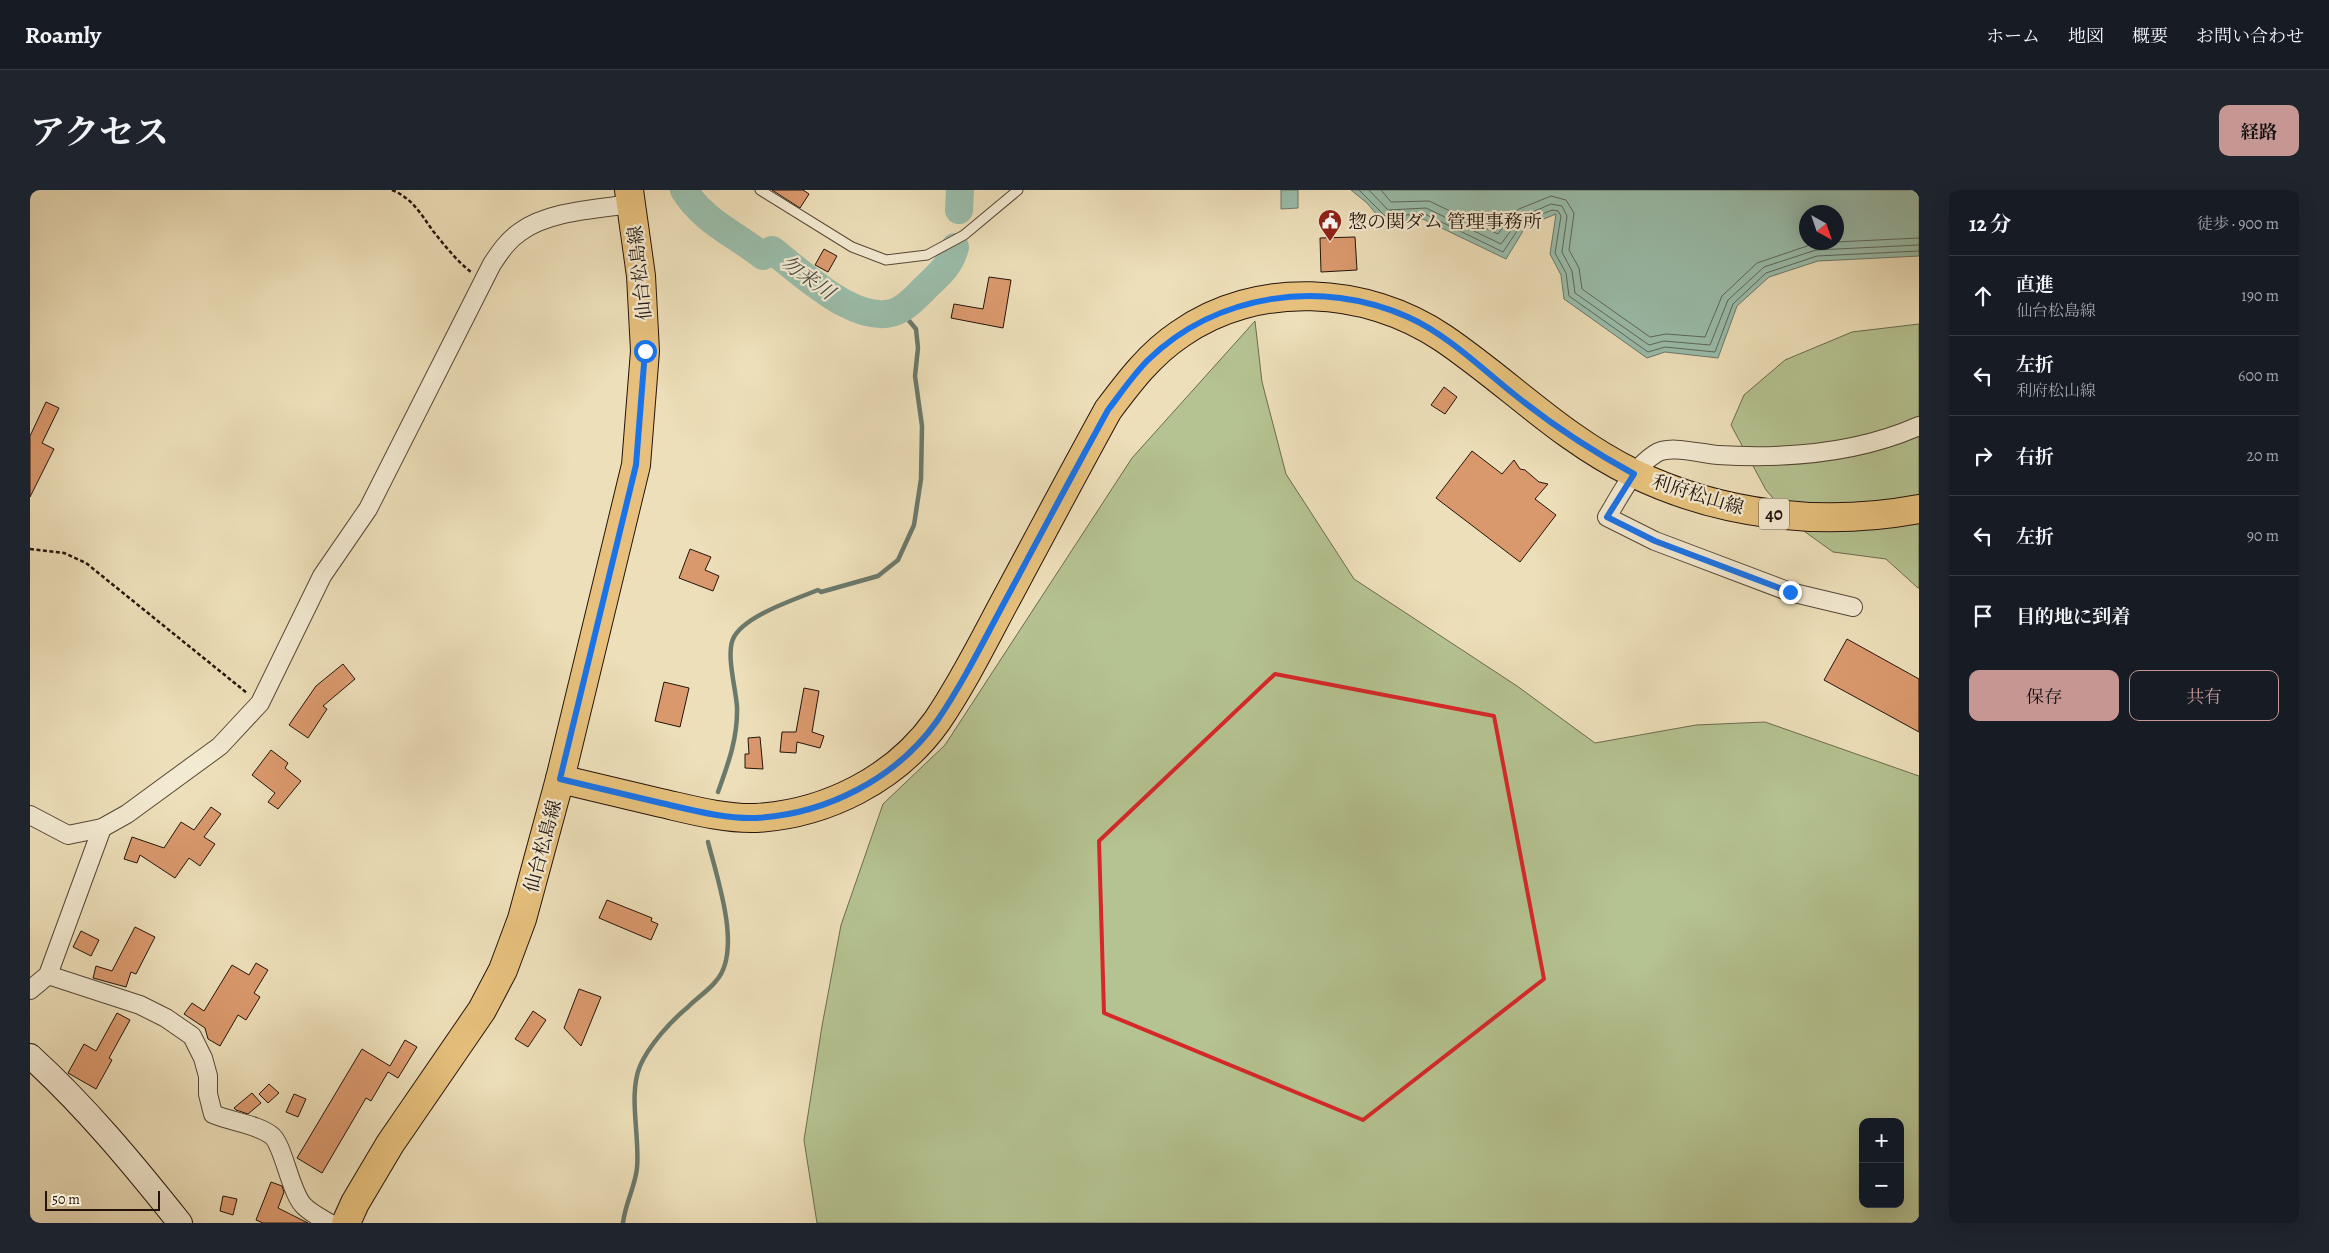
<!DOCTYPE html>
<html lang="ja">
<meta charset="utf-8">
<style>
:root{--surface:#171b24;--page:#20242c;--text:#f1f3f6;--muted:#9ea1a6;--line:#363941;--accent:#c59692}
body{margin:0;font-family:Alegreya,"Noto Serif JP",serif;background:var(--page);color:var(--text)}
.controls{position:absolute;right:15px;bottom:15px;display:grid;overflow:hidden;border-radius:10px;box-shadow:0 5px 20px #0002}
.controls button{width:45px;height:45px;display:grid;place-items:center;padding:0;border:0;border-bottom:1px solid var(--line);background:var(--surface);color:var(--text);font:25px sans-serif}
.compass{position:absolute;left:1769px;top:15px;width:45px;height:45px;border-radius:50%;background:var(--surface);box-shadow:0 5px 20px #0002;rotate:140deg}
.scale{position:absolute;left:15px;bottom:12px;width:115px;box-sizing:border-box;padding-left:5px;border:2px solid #24140c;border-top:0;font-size:14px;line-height:18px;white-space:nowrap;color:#24140c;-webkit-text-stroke:4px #f3ead2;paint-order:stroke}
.stop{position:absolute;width:15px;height:15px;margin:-11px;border:4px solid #1a73e8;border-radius:50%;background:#fff}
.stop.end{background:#1a73e8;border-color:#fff;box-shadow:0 1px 5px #0008}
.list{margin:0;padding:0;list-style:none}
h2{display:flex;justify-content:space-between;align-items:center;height:65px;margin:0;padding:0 20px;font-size:21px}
h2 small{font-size:16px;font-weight:400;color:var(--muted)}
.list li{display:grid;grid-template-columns:32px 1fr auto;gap:15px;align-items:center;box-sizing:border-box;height:80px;padding:0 20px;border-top:1px solid var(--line)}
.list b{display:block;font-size:19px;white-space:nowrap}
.list p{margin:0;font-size:16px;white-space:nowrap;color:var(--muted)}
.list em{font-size:16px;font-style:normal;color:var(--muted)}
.actions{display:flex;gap:10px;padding:15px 20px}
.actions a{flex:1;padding:11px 0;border:1px solid var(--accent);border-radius:10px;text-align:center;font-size:18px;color:var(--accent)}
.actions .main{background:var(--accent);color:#111}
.icon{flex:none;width:28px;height:28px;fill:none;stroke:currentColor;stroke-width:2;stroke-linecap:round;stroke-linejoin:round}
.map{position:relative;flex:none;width:1889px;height:1033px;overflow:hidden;border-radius:10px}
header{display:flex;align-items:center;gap:30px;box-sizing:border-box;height:70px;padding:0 25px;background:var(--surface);border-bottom:1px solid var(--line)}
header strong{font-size:24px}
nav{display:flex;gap:28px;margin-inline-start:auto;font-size:18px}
.intro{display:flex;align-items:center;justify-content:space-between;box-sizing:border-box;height:120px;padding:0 30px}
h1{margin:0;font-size:35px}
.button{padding:12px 22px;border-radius:10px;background:var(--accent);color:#111;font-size:18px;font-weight:700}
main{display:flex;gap:30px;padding:0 30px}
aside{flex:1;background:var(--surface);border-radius:10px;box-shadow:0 5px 20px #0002}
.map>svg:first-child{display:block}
.green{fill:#b5c291;stroke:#6c6b4e;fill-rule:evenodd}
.water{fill:#9abdab;stroke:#6b796b;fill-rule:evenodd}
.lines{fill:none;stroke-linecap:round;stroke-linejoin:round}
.shore{stroke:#5f685c;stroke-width:1}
.stream{stroke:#6b796b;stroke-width:4.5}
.river{stroke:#9abdab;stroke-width:28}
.building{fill:#da996d;stroke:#24140c}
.lane-casing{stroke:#564737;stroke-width:11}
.street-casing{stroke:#564737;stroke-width:20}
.secondary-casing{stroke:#24140c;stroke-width:26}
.primary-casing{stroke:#24140c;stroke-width:30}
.path{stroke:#24140c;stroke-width:2.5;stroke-dasharray:4 2.5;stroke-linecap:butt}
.lane{stroke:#f3ead2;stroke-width:9}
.street{stroke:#f3ead2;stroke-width:18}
.secondary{stroke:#f3ead2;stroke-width:24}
.primary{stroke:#e6c07c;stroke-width:28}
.route{stroke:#1a73e8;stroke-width:6}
.marked{fill:none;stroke:#d62828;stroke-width:4;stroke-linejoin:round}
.labels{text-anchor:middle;stroke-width:4.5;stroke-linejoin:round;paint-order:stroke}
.shield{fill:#f3ead2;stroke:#625447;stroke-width:1}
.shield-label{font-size:18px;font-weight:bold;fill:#24140c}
.poi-label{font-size:19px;fill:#24140c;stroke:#f3ead2;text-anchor:start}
.street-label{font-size:19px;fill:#24140c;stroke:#f3ead2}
.water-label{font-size:20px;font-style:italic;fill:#4d4f44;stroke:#f3ead2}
</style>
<header>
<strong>Roamly</strong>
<nav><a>ホーム</a><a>地図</a><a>概要</a><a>お問い合わせ</a></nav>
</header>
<div class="intro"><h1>アクセス</h1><a class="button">経路</a></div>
<main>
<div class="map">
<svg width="1889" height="1033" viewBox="0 0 1889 1033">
<rect width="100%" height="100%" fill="#eddfb9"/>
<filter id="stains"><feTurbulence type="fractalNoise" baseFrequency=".004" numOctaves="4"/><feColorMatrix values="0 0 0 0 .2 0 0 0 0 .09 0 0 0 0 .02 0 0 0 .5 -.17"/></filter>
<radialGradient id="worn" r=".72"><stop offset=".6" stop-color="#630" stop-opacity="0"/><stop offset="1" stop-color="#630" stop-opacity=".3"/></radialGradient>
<!-- green -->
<g class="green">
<path d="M1225 131 1232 192 1256 284 1324 389 1487 496 1565 553 1666 535 1735 532 1889 586V1033H787L774 950 792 836 811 735 853 614 915 555 1102 268ZM1833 932H1870V1014H1833Z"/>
<polygon points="1889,134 1889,398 1888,398 1856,369 1803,362 1767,336 1736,300 1701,235 1714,205 1755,170 1822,142"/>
</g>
<!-- water -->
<g class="water">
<polygon points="1251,0 1268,0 1268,18 1251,19"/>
<path d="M1321 0H1889V66L1788 71 1739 87 1707 116 1688 168 1635 162 1617 168 1534 109 1531 85 1520 64 1526 24 1496 36 1476 69 1393 29 1353 32 1337 13ZM1776 22H1806V52H1776Z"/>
</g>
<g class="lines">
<!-- shore -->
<g class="shore">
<polyline points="1329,0 1355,26 1395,24 1473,62 1493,32 1522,20 1528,21 1531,26 1525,63 1536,83 1539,106 1618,162 1635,157 1685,162 1703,114 1736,83 1787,66 1889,61"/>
<polyline points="1339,0 1358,20 1396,18 1471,54 1491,27 1521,14 1532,16 1537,26 1532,62 1542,81 1545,103 1619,155 1634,151 1680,155 1698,110 1734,77 1786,60 1889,55"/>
<polyline points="1351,0 1361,12 1399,11 1468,44 1482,24 1489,19 1521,6 1536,10 1544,23 1539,60 1549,78 1552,99 1620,147 1636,144 1675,147 1692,106 1727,73 1789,52"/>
<polyline points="1806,52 1889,48"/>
</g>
<!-- stream -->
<g class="stream">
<path d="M688 602C698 574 708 548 707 517 706 499 696 465 703 449 713 426 766 409 788 400L791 402 848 386 868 370 884 335 891 289 892 236 885 186 888 158 886 139 870 120"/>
<path d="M593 1033C595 1014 605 997 607 978 610 946 598 905 610 876 619 855 641 831 658 817 667 808 678 801 686 791 713 761 687 688 678 652"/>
</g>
<!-- river -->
<g class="river">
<path d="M654 0C673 31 705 44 733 66L742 60C771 82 832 142 871 119 880 114 887 106 894 99 908 85 920 77 925 57"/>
<polyline points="929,20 930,0"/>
</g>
</g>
<!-- building -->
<g class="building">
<polygon points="742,0 773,0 779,4 770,18"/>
<polygon points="1325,47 1327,80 1291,82 1290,48"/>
<polygon points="794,59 807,66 798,82 785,75"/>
<polygon points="959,87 981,90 973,138 921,128 924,114 953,119"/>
<polygon points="1414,197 1427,207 1415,224 1401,215"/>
<polygon points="16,212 29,218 12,253 24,259 0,307 0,246"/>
<polygon points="1442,261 1472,284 1484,270 1490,279 1495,280 1509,292 1518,294 1505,309 1526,325 1490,372 1406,308"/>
<polygon points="660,359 681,367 675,380 689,386 683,401 649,388"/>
<polygon points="1817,449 1889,489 1889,542 1794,490"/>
<polygon points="313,474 325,489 293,516 297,519 278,548 259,535 286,496"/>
<polygon points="634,492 659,498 650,537 625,531"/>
<polygon points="774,498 789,501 782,542 794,546 790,558 767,552 766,563 750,562 752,542 766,542"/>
<polygon points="730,547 733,579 715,578 715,564 719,564 718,548"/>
<polygon points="241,560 258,573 255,578 271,591 248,619 238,612 245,603 222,585"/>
<polygon points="181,617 191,624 174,647 185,654 170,676 159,668 145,688 110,665 107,673 94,669 102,647 134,658 151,632 164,640"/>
<polygon points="577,710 622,728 621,731 628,734 621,750 569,728"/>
<polygon points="105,737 125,747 106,784 101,782 96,797 63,788 66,776 82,781"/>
<polygon points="51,741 69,750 61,766 43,757"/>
<polygon points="226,773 238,780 224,803 230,807 216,830 208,825 190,856 178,849 175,838 154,824 162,813 174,821 202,775 219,785"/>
<polygon points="549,799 571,807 551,856 534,838"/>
<polygon points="503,821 516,830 498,857 485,849"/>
<polygon points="87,823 100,830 79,868 82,870 66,899 38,883 54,854 66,861"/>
<polygon points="375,850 387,857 368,888 358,882 341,911 336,908 292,983 267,968 332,859 360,876"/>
<polygon points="239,894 249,903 238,913 229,904"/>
<polygon points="222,903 231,913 218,924 206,920 204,918"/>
<polygon points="264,904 276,909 268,927 256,922"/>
<polygon points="241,992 252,996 254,1002 248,1018 278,1033 233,1033 226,1030"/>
<polygon points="193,1006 207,1009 203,1025 190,1021"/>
</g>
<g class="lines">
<!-- lane casing -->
<g class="lane-casing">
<polyline id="lane" points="730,0 822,57 856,70 897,65 934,45 988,0"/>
</g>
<!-- street casing -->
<g class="street-casing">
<g id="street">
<path d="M1823 417 1760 402 1625 351 1577 327C1590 306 1603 278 1625 264 1639 254 1671 264 1688 265 1756 269 1826 264 1889 236"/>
<path d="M0 625 38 645 72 638 97 624 190 556 230 513 292 386 338 319 462 74C470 62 478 50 490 42 518 21 567 19 601 14"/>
<path d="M18 785 110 815 136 828 162 846 173 868 178 886V904L183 924C202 932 226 934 241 945 253 953 260 1001 273 1015 279 1022 291 1028 299 1033"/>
<polyline points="0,800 18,785 72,638"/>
</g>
</g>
<!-- secondary casing -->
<g class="secondary-casing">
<path id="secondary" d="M0 866C55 916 103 974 150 1033"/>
</g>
<!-- primary casing -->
<g class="primary-casing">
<g id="primary">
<path d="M530 589C564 597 597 605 631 613 662 620 694 629 726 628 796 624 866 589 907 531 935 490 957 444 981 400 1013 340 1045 280 1078 220 1099 192 1120 164 1150 144 1227 90 1336 96 1413 148 1478 192 1531 248 1603 283 1692 326 1793 337 1889 319"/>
<polyline points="316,1033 325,1013 360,954 452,820 473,780 492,729 530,589 606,275 615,161 611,86 599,0"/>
</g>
</g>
<!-- path -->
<g class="path">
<path d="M362 0C382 8 391 24 403 41 415 56 427 71 441 82"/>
<polyline points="0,359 34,363 56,373 217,503"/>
</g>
<!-- lane -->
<use href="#lane" class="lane"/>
<!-- street -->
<use href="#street" class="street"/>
<!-- secondary -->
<use href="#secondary" class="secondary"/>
<!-- primary -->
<use href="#primary" class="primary"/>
</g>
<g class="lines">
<!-- route -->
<path class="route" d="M615 161 606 275 530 589C564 597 597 605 631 613 662 620 694 629 726 628 796 624 866 589 907 531 935 490 957 444 981 400 1013 340 1045 280 1078 220 1091 203 1103 185 1118 170 1186 104 1291 88 1378 127 1418 145 1451 178 1485 205 1522 235 1562 261 1604 284L1577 327 1625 351 1760 402"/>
</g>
<!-- marked area -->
<path class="marked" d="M1245 484 1464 526 1514 789 1333 930 1074 823 1069 651Z"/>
<!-- icons -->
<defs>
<g id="civic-pin" transform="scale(1.25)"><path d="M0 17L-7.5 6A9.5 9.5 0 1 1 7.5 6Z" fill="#8f2418" stroke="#f3ead2"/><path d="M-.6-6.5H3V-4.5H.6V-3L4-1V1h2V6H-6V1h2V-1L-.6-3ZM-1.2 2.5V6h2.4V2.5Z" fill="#fff"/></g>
</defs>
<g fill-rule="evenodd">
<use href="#civic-pin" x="1300" y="31"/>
</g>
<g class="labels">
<!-- shield labels -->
<rect class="shield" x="1729" y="308.5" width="30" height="31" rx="4"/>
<g class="shield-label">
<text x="1744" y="330">40</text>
</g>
<!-- poi labels -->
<g class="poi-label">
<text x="1318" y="38">惣の関ダム 管理事務所</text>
</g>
<!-- street labels -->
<g class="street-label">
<text transform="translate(609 83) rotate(-96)" y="7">仙台松島線</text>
<text transform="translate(1668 304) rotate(17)" y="7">利府松山線</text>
<text transform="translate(512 656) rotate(-75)" y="7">仙台松島線</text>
</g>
<!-- water labels -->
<g class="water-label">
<text transform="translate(778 87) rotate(36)" y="7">勿来川</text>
</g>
</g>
<rect width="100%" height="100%" filter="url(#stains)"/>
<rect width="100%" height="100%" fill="url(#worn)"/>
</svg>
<div class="controls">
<button>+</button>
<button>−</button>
</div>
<svg class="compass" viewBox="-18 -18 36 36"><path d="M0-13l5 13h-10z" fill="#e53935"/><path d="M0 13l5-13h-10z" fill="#9ea1a6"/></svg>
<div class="scale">50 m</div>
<div class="stop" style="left:615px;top:161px"></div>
<div class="stop end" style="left:1760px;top:402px"></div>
</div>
<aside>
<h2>12 分<small>徒歩 · 900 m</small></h2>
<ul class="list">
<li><svg class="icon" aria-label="ahead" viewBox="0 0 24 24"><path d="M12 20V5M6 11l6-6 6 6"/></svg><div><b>直進</b><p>仙台松島線</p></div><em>190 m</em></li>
<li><svg class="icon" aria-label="left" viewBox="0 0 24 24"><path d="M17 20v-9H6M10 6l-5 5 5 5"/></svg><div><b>左折</b><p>利府松山線</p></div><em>600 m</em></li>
<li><svg class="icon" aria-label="right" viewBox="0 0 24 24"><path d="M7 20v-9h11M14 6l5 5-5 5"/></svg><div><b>右折</b></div><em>20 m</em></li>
<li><svg class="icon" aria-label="left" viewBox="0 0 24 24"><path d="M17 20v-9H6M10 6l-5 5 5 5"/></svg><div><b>左折</b></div><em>90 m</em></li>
<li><svg class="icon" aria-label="arrive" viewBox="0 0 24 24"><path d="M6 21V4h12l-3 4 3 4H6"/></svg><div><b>目的地に到着</b></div></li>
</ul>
<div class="actions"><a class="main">保存</a><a>共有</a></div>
</aside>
</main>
